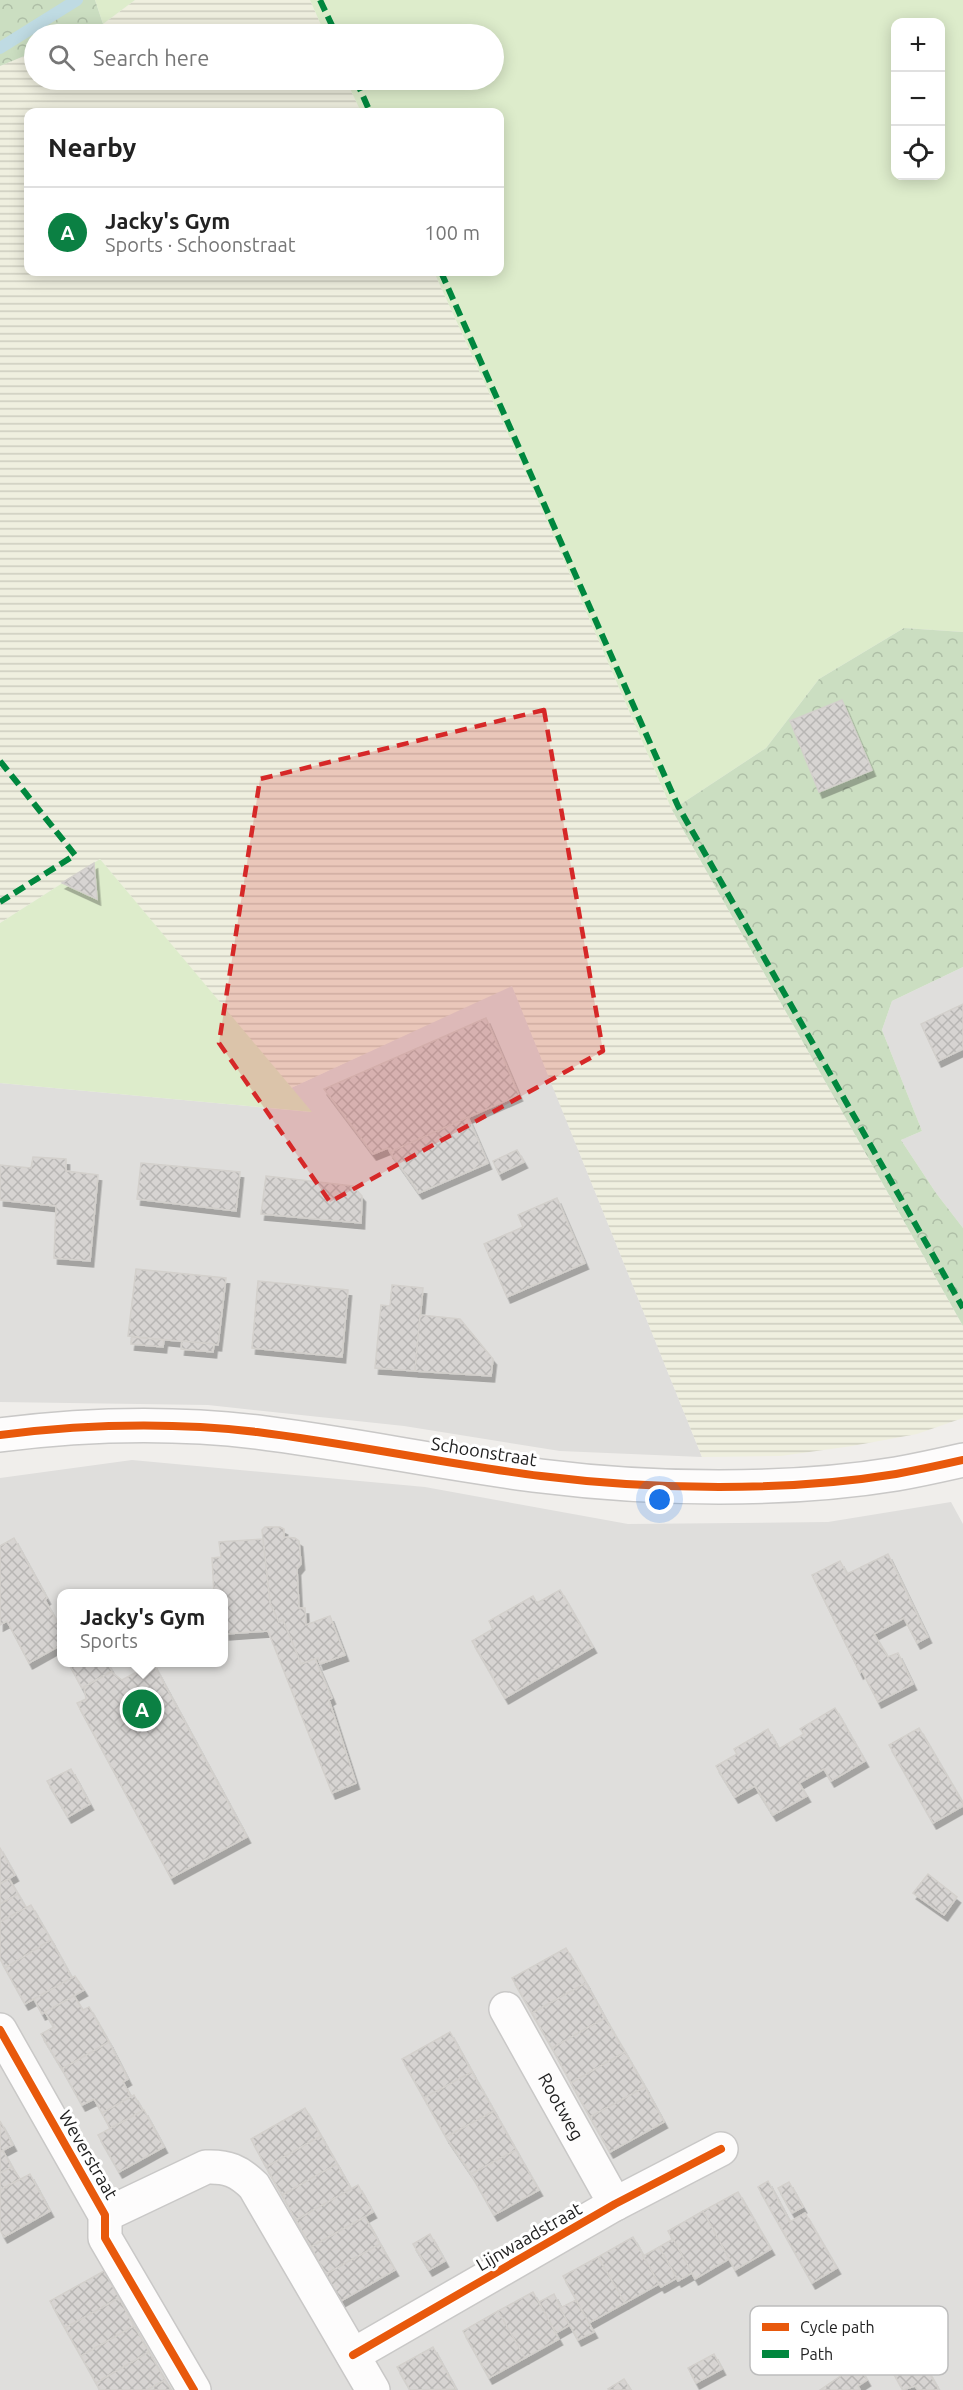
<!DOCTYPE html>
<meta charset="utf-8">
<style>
:root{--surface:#fff;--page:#f6f6f6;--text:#222;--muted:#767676;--line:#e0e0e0;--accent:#0b8043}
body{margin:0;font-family:Ubuntu,sans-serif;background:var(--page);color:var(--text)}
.controls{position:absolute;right:18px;top:18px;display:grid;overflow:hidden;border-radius:12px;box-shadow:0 3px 15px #0003}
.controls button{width:54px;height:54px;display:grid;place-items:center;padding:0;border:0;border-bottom:2px solid var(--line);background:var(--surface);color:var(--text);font:30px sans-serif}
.you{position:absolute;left:660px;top:1500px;width:21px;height:21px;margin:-15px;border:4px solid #fff;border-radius:50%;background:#1a73e8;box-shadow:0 0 0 9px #1a73e833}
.badge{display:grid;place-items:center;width:39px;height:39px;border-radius:50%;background:var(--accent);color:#fff;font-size:20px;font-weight:700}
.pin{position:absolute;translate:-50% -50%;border:3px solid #fff;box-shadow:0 2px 6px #0006}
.popup{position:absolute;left:57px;top:1589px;width:171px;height:78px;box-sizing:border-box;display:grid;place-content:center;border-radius:12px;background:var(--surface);filter:drop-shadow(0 2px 4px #0005);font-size:20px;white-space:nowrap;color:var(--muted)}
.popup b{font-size:22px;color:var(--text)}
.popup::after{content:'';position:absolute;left:50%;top:100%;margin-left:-12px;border:12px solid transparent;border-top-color:var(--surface)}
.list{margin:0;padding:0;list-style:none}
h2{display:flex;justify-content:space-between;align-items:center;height:78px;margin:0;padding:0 24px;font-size:26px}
h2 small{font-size:20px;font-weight:400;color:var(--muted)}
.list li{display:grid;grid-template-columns:39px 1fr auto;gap:18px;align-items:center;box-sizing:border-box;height:90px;padding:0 24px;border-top:2px solid var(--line)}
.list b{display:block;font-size:22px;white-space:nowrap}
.list p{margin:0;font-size:20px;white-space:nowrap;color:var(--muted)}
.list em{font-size:20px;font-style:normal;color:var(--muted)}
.icon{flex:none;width:33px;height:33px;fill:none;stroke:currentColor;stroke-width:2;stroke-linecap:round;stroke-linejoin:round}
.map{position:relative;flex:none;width:963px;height:2390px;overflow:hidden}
.search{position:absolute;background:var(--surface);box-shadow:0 3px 15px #0003;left:24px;top:24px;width:480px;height:66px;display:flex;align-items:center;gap:15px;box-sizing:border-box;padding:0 21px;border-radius:33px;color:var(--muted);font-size:22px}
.panel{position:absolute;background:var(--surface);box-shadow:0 3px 15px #0003;left:24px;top:108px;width:480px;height:168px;border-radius:12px}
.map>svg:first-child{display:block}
.residential{fill:#dfdedc;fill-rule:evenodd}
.farmland{fill:url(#farmland-rules)}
.grass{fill:#ddeccb;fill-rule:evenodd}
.forest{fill:url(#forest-crowns)}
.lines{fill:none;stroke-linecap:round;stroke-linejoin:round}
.stream{stroke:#bfdbe3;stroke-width:12}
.building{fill:url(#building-cross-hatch);stroke:#d3d0cc;stroke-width:1.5;filter:url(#shadow)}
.minor-casing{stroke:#c9c8c7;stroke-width:36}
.minor{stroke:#fdfcfc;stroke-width:33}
.quiet{stroke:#00873e;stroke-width:6;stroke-dasharray:12 6;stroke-linecap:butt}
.cycleway-casing{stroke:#fff;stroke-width:11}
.cycleway{stroke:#e8590c;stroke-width:8}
.marked{fill:#d62828;fill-opacity:0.2;stroke:#d62828;stroke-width:4.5;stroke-dasharray:12 8;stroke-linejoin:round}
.labels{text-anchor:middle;stroke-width:6;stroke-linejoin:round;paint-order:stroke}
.street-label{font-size:18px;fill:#222;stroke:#fff}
.key{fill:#fff;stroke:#bdbdbd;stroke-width:1.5}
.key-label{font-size:16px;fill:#222}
</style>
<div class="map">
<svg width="963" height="2390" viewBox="0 0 963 2390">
<defs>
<pattern id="farmland-rules" width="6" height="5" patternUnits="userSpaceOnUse" patternTransform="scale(1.5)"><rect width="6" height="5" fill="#efefdf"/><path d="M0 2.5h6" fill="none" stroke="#cdcdbf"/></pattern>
<pattern id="forest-crowns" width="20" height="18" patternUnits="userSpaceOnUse" patternTransform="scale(1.5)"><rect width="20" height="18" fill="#cbdec1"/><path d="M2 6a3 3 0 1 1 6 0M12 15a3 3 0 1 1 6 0" fill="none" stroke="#aebea6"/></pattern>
<pattern id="building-cross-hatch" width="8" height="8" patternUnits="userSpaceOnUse" patternTransform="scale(1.5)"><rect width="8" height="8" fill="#d7d4d2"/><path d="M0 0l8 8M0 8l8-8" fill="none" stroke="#b8b6b4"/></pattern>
<filter id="shadow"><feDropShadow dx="3.5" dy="6" stdDeviation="0" flood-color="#0004"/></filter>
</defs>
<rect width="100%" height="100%" fill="#f0eeeb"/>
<!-- residential -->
<g class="residential">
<polygon points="963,967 963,1228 936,1193 901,1140 922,1131 882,1030 892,1001"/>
<polygon points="512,985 702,1457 560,1451 404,1426 208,1405 0,1402 0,1083 311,1112 291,1088"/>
<path d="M132 1460 425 1487 628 1524 828 1522 951 1502 963 1524V2390H0V1478ZM61 1594H223V1662H61Z"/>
</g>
<!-- farmland -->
<g class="farmland">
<polygon points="135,0 310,0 325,34 78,34 103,24"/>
<polygon points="34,52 34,80 346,80 361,112 28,112 28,272 434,272 533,489 672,810 963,1326 963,1418 917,1434 852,1446 781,1456 702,1457 512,986 291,1088 100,859 0,923 0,66"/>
</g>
<!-- grass -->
<g class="grass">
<polygon points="95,0 135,0 103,24"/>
<path d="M310 0H963V632L904 628 819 679 766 748 672 810 533 489 434 272H500V112H361L346 80H494V34H325ZM896 22H940V176H896Z"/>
<polygon points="100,859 312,1112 0,1083 0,923"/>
</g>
<!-- forest -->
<g class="forest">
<polygon points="0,0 95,0 103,24 78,34 34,34 34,52 0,66"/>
<polygon points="904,628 963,632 963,967 892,1001 882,1030 922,1131 901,1140 936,1193 963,1228 963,1326 672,810 766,748 819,679"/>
</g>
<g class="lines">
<!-- stream -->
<polyline class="stream" points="0,48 77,0"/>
</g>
<!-- building -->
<g class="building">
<polygon points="842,700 872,770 819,792 790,721"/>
<polygon points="94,863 97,899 62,883"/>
<polygon points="963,1004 963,1049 938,1061 921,1024"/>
<polygon points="486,1018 519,1095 390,1152 388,1148 373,1154 324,1089"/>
<polygon points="468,1117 488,1163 419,1193 390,1152"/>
<polygon points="517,1150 524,1162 499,1174 493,1161"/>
<polygon points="33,1157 66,1159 66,1171 98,1175 90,1261 54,1258 56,1206 0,1200 0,1165 31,1168"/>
<polygon points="141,1163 240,1172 236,1211 137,1199"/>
<polygon points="266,1176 353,1186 362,1196 361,1223 261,1214"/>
<polygon points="557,1198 585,1263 507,1297 484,1244 523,1227 518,1215"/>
<polygon points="136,1269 226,1278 218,1345 128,1336"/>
<polygon points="258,1281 348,1290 342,1357 252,1348"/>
<polygon points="392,1285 423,1288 415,1371 375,1368 381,1305 390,1306"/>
<polygon points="420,1315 460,1319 493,1359 491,1376 415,1371"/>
<polygon points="132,1337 164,1340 163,1347 131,1344"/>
<polygon points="182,1341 214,1344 213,1352 181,1349"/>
<polygon points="265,1527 280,1527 284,1529 284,1537 295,1538 299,1541 301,1564 297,1569 299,1608 305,1608 306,1625 330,1616 345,1655 320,1664 318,1658 301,1664 283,1620 279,1622 270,1603 262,1530"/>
<polygon points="14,1538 47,1598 45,1600 61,1629 61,1645 29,1663 7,1621 0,1625 0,1546"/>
<polygon points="263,1539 270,1603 279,1622 283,1620 301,1664 315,1659 332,1698 329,1700 356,1783 332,1793 268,1631 226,1634 223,1594 214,1594 212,1558 221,1557 219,1542"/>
<polygon points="888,1554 928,1637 917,1643 904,1618 874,1634 888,1657 898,1653 913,1684 878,1702 862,1671 860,1673 812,1575 840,1561 847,1574"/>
<polygon points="560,1590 593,1647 505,1698 472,1641 493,1629 489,1621 533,1596 537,1603"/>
<polygon points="68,1662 107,1662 112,1671 82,1688"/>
<polygon points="153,1663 247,1837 171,1878 77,1703 86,1699 84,1687 111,1672 122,1680"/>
<polygon points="835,1708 865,1761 831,1781 824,1769 799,1783 807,1796 773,1815 755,1786 735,1797 716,1766 737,1754 734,1749 768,1729 779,1749 804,1734 800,1729"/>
<polygon points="919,1728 963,1803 963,1806 933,1823 889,1745"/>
<polygon points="71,1769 90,1804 68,1817 47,1781"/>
<polygon points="0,1848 15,1875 0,1884"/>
<polygon points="928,1874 957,1897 944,1915 913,1893"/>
<polygon points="9,1879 18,1894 0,1904 0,1884"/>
<polygon points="18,1894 26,1908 0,1922 0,1904"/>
<polygon points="31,1905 51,1940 5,1968 0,1959 0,1922"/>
<polygon points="51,1940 72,1978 25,2004 5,1968"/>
<polygon points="566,1948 586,1983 532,2013 512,1978"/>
<polygon points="75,1976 84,1990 42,2014 34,1999"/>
<polygon points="586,1983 605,2018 552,2048 532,2013"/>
<polygon points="74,1996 83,2010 89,2007 109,2042 62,2069 41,2034 54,2027 45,2012"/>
<polygon points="605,2018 625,2052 571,2083 552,2048"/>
<polygon points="450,2032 472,2072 424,2098 402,2059"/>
<polygon points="109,2042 128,2079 123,2082 131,2097 102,2113 94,2099 82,2105 62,2069"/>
<polygon points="625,2052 645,2087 590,2117 571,2083"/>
<polygon points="472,2072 494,2111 446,2137 424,2098"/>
<polygon points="645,2087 664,2122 610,2152 590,2117"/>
<polygon points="134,2095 143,2111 110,2128 102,2113"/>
<polygon points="305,2108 321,2136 266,2167 251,2139"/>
<polygon points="144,2110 164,2147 119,2172 98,2135"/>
<polygon points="494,2111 516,2150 471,2174 446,2137"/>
<polygon points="0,2121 13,2145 0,2152"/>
<polygon points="321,2136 337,2164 282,2195 266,2167"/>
<polygon points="516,2150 539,2190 494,2215 471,2174"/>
<polygon points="3,2151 12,2167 0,2173 0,2152"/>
<polygon points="337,2164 351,2189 296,2220 282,2195"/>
<polygon points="12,2167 20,2179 0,2190 0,2173"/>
<polygon points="30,2174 50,2211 4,2237 0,2230 0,2190"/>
<polygon points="768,2181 790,2222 805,2213 837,2268 812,2283 758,2187"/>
<polygon points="789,2182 803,2207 792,2213 778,2188"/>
<polygon points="358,2185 373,2212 311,2247 296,2220"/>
<polygon points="738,2192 771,2249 735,2270 703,2211"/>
<polygon points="703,2211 729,2259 695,2279 668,2231"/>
<polygon points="365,2217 380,2244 326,2274 311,2247"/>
<polygon points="430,2234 445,2261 429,2270 413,2244"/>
<polygon points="633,2237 659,2284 625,2303 598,2257"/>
<polygon points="673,2239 692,2273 678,2281 659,2247"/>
<polygon points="380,2244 395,2270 341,2301 326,2274"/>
<polygon points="659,2247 677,2278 661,2287 643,2256"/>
<polygon points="598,2257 625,2303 589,2323 563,2276"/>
<polygon points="104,2271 119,2298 65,2328 50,2301"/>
<polygon points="533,2292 559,2339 525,2358 498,2311"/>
<polygon points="554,2294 570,2325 556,2333 539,2302"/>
<polygon points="119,2298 134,2326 81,2356 65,2328"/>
<polygon points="576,2300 594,2332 578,2340 560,2308"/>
<polygon points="498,2311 525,2358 489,2378 463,2331"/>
<polygon points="134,2326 149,2352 96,2383 81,2356"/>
<polygon points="907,2334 939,2390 918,2390 915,2386 903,2390 890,2367 893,2364 884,2347"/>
<polygon points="433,2347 456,2389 410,2390 397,2367"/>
<polygon points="149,2352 165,2380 147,2390 100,2390 96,2383"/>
<polygon points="714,2354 722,2369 696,2383 688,2368"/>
<polygon points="858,2364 867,2380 858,2386 860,2390 820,2390"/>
<polygon points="624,2379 631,2390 609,2390 608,2389"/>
<polygon points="165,2380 171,2390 147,2390"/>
</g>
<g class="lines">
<!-- minor casing -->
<g class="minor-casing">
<g id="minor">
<path d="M0 1435C86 1424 171 1422 257 1432 352 1444 446 1464 541 1476 652 1490 786 1492 896 1474 918 1470 941 1465 963 1460"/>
<path id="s1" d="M506 2009 615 2204"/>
<polyline points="0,2030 105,2215 105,2238 194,2390"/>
<path d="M105 2215 206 2167C227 2166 239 2171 254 2186L373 2390"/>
<polyline points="353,2355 615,2204 721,2149"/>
</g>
</g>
<!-- minor -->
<use href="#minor" class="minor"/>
<!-- quiet -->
<g class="quiet">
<polyline points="320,0 336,34"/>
<polyline points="356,80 370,112"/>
<polyline points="441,272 678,806 963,1308"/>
<polyline points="0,761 75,855 0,902"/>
</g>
<!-- cycleway casing -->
<g class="cycleway-casing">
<g id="cycleway">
<path d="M0 1435C86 1424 171 1422 257 1432 352 1444 446 1464 541 1476 652 1490 786 1492 896 1474 918 1470 941 1465 963 1460"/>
<polyline points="0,2030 105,2215 105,2238 194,2390"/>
<polyline points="353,2355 615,2204 721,2149"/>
</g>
</g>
<!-- cycleway -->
<use href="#cycleway" class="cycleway"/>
</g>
<!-- marked area -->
<path class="marked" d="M544 710 603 1051 330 1202 219 1043 260 779Z"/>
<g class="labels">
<!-- street labels -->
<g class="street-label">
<text transform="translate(484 1452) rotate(9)" y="6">Schoonstraat</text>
<text dy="6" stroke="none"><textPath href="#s1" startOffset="112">Rootweg</textPath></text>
<text transform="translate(88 2155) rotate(60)" y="6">Weverstraat</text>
<text transform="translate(529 2237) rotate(-30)" y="6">Lijnwaadstraat</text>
</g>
</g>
<!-- legend -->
<rect x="750" y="2306" width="198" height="69" rx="9" class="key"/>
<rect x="762" y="2323" width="27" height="8" fill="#e8590c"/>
<rect x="762" y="2350" width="27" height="8" fill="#00873e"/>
<g class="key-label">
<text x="800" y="2333">Cycle path</text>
<text x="800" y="2360">Path</text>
</g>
</svg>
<div class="controls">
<button>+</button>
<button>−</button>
<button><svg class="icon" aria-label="locate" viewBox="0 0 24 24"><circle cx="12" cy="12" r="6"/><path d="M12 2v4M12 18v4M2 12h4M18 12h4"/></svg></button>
</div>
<div class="you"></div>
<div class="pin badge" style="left:142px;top:1709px">A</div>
<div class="popup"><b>Jacky's Gym</b>Sports</div>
<div class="search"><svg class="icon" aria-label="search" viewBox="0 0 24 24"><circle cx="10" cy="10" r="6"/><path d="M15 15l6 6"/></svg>Search here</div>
<section class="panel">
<h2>Nearby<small></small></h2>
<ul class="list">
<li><span class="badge">A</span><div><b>Jacky's Gym</b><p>Sports · Schoonstraat</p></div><em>100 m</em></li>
</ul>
</section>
</div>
